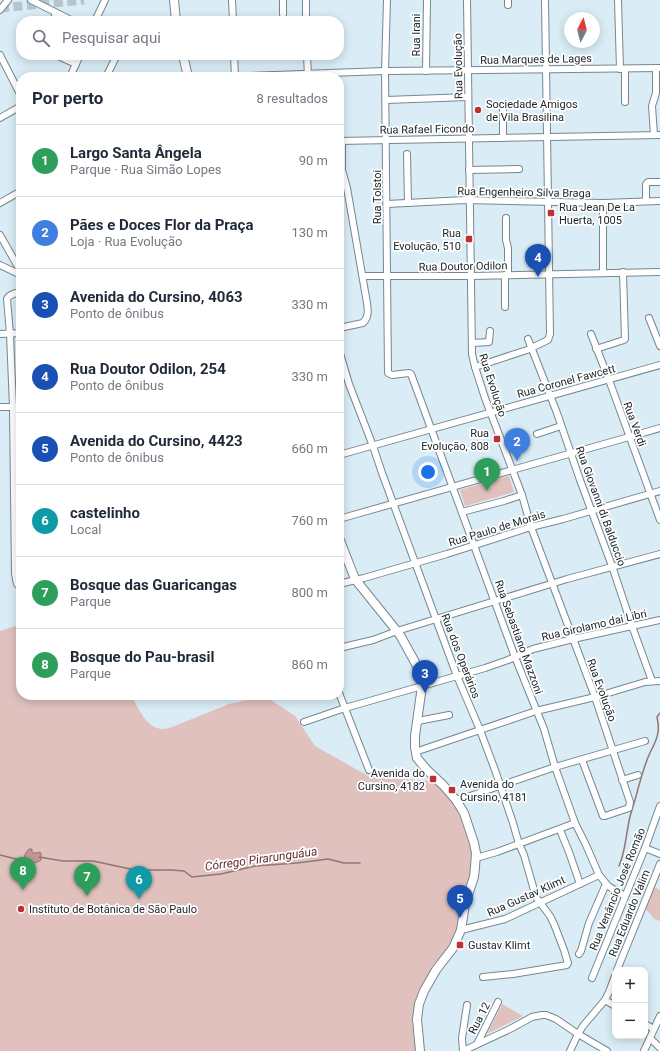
<!DOCTYPE html>
<html lang="pt">
<meta charset="utf-8">
<style>
:root{--surface:#fff;--page:#f2f2f3;--text:#1f2937;--muted:#747a83;--line:#e0e1e3;--accent:#bf3034}
body{margin:0;font-family:Roboto,sans-serif;background:var(--page);color:var(--text)}
.controls{position:absolute;right:12px;bottom:12px;display:grid;overflow:hidden;border-radius:8px;box-shadow:0 2px 10px #0003}
.controls button{width:36px;height:36px;display:grid;place-items:center;padding:0;border:0;border-bottom:1px solid var(--line);background:var(--surface);color:var(--text);font:20px sans-serif}
.compass{position:absolute;left:564px;top:12px;width:36px;height:36px;border-radius:50%;background:var(--surface);box-shadow:0 2px 10px #0003;rotate:7deg}
.you{position:absolute;left:428px;top:472px;width:14px;height:14px;margin:-10px;border:3px solid #fff;border-radius:50%;background:#1a73e8;box-shadow:0 0 0 6px #1a73e833}
.badge{display:grid;place-items:center;width:26px;height:26px;border-radius:50%;background:var(--accent);color:#fff;font-size:13px;font-weight:700}
.pin{position:absolute;translate:-50% -33px;filter:drop-shadow(0 1px 2px #0008)}
.pin::after{content:'';position:absolute;top:21px;width:14px;height:12px;background:inherit;clip-path:polygon(0 0,100% 0,50% 100%)}
.list{margin:0;padding:0;list-style:none}
h2{display:flex;justify-content:space-between;align-items:center;height:52px;margin:0;padding:0 16px;font-size:17px}
h2 small{font-size:13px;font-weight:400;color:var(--muted)}
.list li{display:grid;grid-template-columns:26px 1fr auto;gap:12px;align-items:center;box-sizing:border-box;height:72px;padding:0 16px;border-top:1px solid var(--line)}
.list b{display:block;font-size:15px;white-space:nowrap}
.list p{margin:0;font-size:13px;white-space:nowrap;color:var(--muted)}
.list em{font-size:13px;font-style:normal;color:var(--muted)}
.icon{flex:none;width:22px;height:22px;fill:none;stroke:currentColor;stroke-width:2;stroke-linecap:round;stroke-linejoin:round}
.map{position:relative;flex:none;width:660px;height:1051px;overflow:hidden}
.search{position:absolute;background:var(--surface);box-shadow:0 2px 10px #0003;left:16px;top:16px;width:328px;height:44px;display:flex;align-items:center;gap:10px;box-sizing:border-box;padding:0 14px;border-radius:16px;color:var(--muted);font-size:15px}
.panel{position:absolute;background:var(--surface);box-shadow:0 2px 10px #0003;left:16px;top:72px;width:328px;height:628px;border-radius:16px}
.map>svg:first-child{display:block}
.green{fill:#e0c1be}
.water{fill:#c09895;stroke:#907675}
.lines{fill:none;stroke-linecap:round;stroke-linejoin:round}
.stream{stroke:#907675;stroke-width:1.5}
.highway-tunnel{stroke:#b5c5cd;stroke-width:9;stroke-dasharray:9 4.5;stroke-linecap:butt}
.minor-casing{stroke:#768790;stroke-width:8}
.major-casing{stroke:#768790;stroke-width:10}
.minor{stroke:#fff;stroke-width:6}
.major{stroke:#fff;stroke-width:8}
.poi-dot{fill:#bf3034;stroke:#fff;stroke-width:1.5}
.labels{text-anchor:middle;stroke-width:3.5;stroke-linejoin:round;paint-order:stroke}
.street-label{font-size:11px;fill:#20272a;stroke:#fff}
.poi-label{font-size:11px;fill:#20272a;stroke:#fff;text-anchor:start}
.water-label{font-size:12px;font-style:italic;fill:#642f2c;stroke:#fff}
</style>
<div class="map">
<svg width="660" height="1051" viewBox="0 0 660 1051">
<rect width="100%" height="100%" fill="#daedf6"/>
<!-- green -->
<g class="green">
<polygon points="509,476 514,492 465,506 460,490"/>
<path d="M21 624V695H131C138 707 146 728 162 729 165 729 169 728 172 727L229 704 260 697 271 700 295 716 315 746 370 777 433 781 444 791 453 802 460 814 467 833 473 856 472 870 463 894 457 928 451 946 427 978 421 987 416 1000 412 1020 416 1051H0V631Z"/>
<polygon points="654,887 660,890 660,921 654,919 645,908"/>
<polygon points="502,1004 523,1016 487,1034"/>
</g>
<!-- water -->
<path class="water" d="M29 849H32V853H37L39 852 41 853V860C32 867 16 863 29 849Z"/>
<g class="lines">
<!-- stream -->
<g class="stream">
<polyline points="0,855 20,860 23,858"/>
<polyline points="39,857 63,861 93,861 135,870 171,870 184,871 192,877 221,874 255,866 297,863 328,859 344,863 360,863"/>
<path d="M619 866C625 852 625 842 628 827 629 818 632 809 635 800 639 785 643 769 649 755 652 748 657 741 658 732 659 727 658 722 657 717L660 713"/>
</g>
<!-- highway-tunnel -->
<polyline class="highway-tunnel" points="0,8 84,0"/>
<!-- minor casing -->
<g class="minor-casing">
<g id="minor">
<polyline points="31,0 73,21"/>
<polyline points="232,0 233,21"/>
<polyline points="283,0 283,14"/>
<polyline points="306,0 306,21"/>
<polyline points="387,0 385,71 388,373 392,375 409,373 411,374 515,657 544,729 555,767 575,823 586,845 599,875 608,886 625,896"/>
<polyline points="467,0 472,354 475,367 485,398 522,495 531,527 595,697 630,802 629,808 605,816 603,816 582,760"/>
<polyline points="508,0 508,5"/>
<polyline points="618,0 620,69"/>
<polyline points="0,10 8,0"/>
<polyline points="53,21 56,13"/>
<polyline points="95,21 105,0"/>
<polyline points="0,55 21,96"/>
<polyline points="56,55 76,64"/>
<polyline points="234,55 235,77"/>
<polyline points="307,55 308,77"/>
<polyline points="426,71 427,0"/>
<polyline points="70,77 80,55"/>
<polyline points="106,77 117,55"/>
<polyline points="220,77 385,71 660,68"/>
<polyline points="386,100 468,97"/>
<polyline points="625,102 625,69"/>
<polyline points="503,108 503,137"/>
<polyline points="0,118 21,106"/>
<polyline points="654,135 652,106 656,93 656,68"/>
<polyline points="339,141 660,135"/>
<polyline points="407,154 408,203"/>
<polyline points="469,170 519,169"/>
<polyline points="646,201 646,184 648,182 660,182"/>
<polyline points="0,203 21,191"/>
<polyline points="387,204 465,200 603,203 660,201"/>
<polyline points="506,218 506,240 508,248 508,275"/>
<polyline points="0,235 21,272"/>
<polyline points="0,265 21,275"/>
<polyline points="603,273 603,203"/>
<polyline points="505,275 505,307"/>
<polyline points="363,276 471,276 660,272"/>
<path d="M21 292C16 293 9 294 7 299L10 334 13 407 15 574 17 584 21 587"/>
<polyline points="649,318 660,346"/>
<path d="M339 328 363 323C369 317 368 310 367 303L347 188 342 170V141"/>
<polyline points="0,334 21,333"/>
<polyline points="591,334 609,380 660,520"/>
<polyline points="528,339 557,413 580,480 612,566 632,626 652,681"/>
<polyline points="472,343 489,342 490,331"/>
<polyline points="596,349 624,340 625,339 623,272"/>
<polyline points="339,350 349,384 373,446 382,473 457,676 480,730 495,770 513,823 519,844 524,855 536,897 550,916 554,924 564,950 568,963 567,965 513,974 483,977"/>
<polyline points="475,367 527,350 548,340 550,334 545,0"/>
<polyline points="0,407 21,407"/>
<polyline points="537,434 561,426"/>
<polyline points="339,455 660,365"/>
<polyline points="462,512 504,501 522,495"/>
<polyline points="339,519 512,470 629,437 660,428"/>
<polyline points="339,584 364,578 447,554 531,527 563,519 660,491"/>
<polyline points="339,648 373,640 397,631 567,579 660,554"/>
<polyline points="339,693 369,770"/>
<polyline points="255,695 255,696"/>
<polyline points="418,721 449,715"/>
<polyline points="304,722 345,708 485,668 508,660 526,652 533,649 573,639 660,620"/>
<polyline points="421,750 536,711 595,697 645,682 660,681"/>
<polyline points="622,780 638,775"/>
<polyline points="456,800 470,796 555,767 645,741"/>
<polyline points="560,830 569,852 580,884"/>
<polyline points="645,848 660,854"/>
<polyline points="476,858 497,852 575,823"/>
<polyline points="461,930 505,919 599,875"/>
<polyline points="579,954 581,951 589,923 606,884"/>
<polyline points="617,970 660,864"/>
<polyline points="592,978 645,848 660,806"/>
<polyline points="605,1000 615,1006"/>
<polyline points="645,1024 654,1029"/>
<polyline points="650,1038 660,1048"/>
<polyline points="477,1044 498,1002"/>
<polyline points="463,1051 510,1029 532,1017 542,1015 546,1015 556,1019 578,1034 607,1051"/>
<polyline points="463,1051 462,1038 467,1005"/>
<polyline points="570,1051 578,1034 583,1026 605,1000 609,992 615,976"/>
<polyline points="644,1051 660,1016"/>
</g>
</g>
<!-- major casing -->
<g class="major-casing">
<g id="major">
<polyline points="174,0 176,21"/>
<polyline points="183,55 188,77"/>
<polyline points="339,538 355,579 400,635 416,664 419,671 422,686 415,736 415,747 417,758 427,770 443,785 456,800 464,813 474,843 476,853 475,867 474,877 465,904 461,930 453,948 436,970 424,991 419,1004 417,1019 420,1051"/>
</g>
</g>
<!-- minor -->
<use href="#minor" class="minor"/>
<!-- major -->
<use href="#major" class="major"/>
</g>
<!-- markers -->
<g class="poi-dot">
<circle cx="478" cy="110" r="4"/>
<rect x="547" y="209" width="8" height="8" rx="2"/>
<rect x="465" y="235" width="8" height="8" rx="2"/>
<rect x="493" y="435" width="8" height="8" rx="2"/>
<rect x="429" y="775" width="8" height="8" rx="2"/>
<rect x="448" y="786" width="8" height="8" rx="2"/>
<circle cx="21" cy="909" r="4"/>
<rect x="456" y="941" width="8" height="8" rx="2"/>
</g>
<g class="labels">
<!-- street labels -->
<g class="street-label">
<text transform="translate(416 35) rotate(-90)" y="4">Rua Irani</text>
<text transform="translate(536 59) rotate(-1)" y="4">Rua Marques de Lages</text>
<text transform="translate(458 66) rotate(-91)" y="4">Rua Evolução</text>
<text transform="translate(427 129) rotate(-1)" y="4">Rua Rafael Ficondo</text>
<text transform="translate(524 192) rotate(1)" y="4">Rua Engenheiro Silva Braga</text>
<text transform="translate(377 197) rotate(-90)" y="4">Rua Tolstoi</text>
<text transform="translate(463 266) rotate(-1)" y="4">Rua Doutor Odilon</text>
<text transform="translate(566 381) rotate(-15)" y="4">Rua Coronel Fawcett</text>
<text transform="translate(493 385) rotate(72)" y="4">Rua Evolução</text>
<text transform="translate(635 424) rotate(70)" y="4">Rua Verdi</text>
<text transform="translate(601 506) rotate(70)" y="4">Rua Giovanni di Balduccio</text>
<text transform="translate(497 528) rotate(-17)" y="4">Rua Paulo de Morais</text>
<text transform="translate(594 625) rotate(-13)" y="4">Rua Girolamo dai Libri</text>
<text transform="translate(519 637) rotate(70)" y="4">Rua Sebastiano Mazzoni</text>
<text transform="translate(461 656) rotate(69)" y="4">Rua dos Operários</text>
<text transform="translate(602 690) rotate(70)" y="4">Rua Evolução</text>
<text transform="translate(617 889) rotate(-68)" y="4">Rua Venâncio José Romão</text>
<text transform="translate(526 896) rotate(-24)" y="4">Rua Gustav Klimt</text>
<text transform="translate(629 913) rotate(-68)" y="4">Rua Eduardo Valim</text>
<text transform="translate(479 1018) rotate(-63)" y="4">Rua 12</text>
</g>
<!-- poi labels -->
<g class="poi-label">
<text x="486" y="108">Sociedade Amigos<tspan x="486" dy="13">de Vila Brasilina</tspan></text>
<text x="559" y="211">Rua Jean De La<tspan x="559" dy="13">Huerta, 1005</tspan></text>
<text x="461" y="237" text-anchor="end">Rua<tspan x="461" dy="13">Evolução, 510</tspan></text>
<text x="489" y="437" text-anchor="end">Rua<tspan x="489" dy="13">Evolução, 808</tspan></text>
<text x="425" y="777" text-anchor="end">Avenida do<tspan x="425" dy="13">Cursino, 4182</tspan></text>
<text x="460" y="788">Avenida do<tspan x="460" dy="13">Cursino, 4181</tspan></text>
<text x="29" y="913">Instituto de Botânica de São Paulo</text>
<text x="468" y="949">Gustav Klimt</text>
</g>
<!-- water labels -->
<g class="water-label">
<text transform="translate(261 859) rotate(-8)" y="4">Córrego Pirarunguáua</text>
</g>
</g>
</svg>
<div class="controls">
<button>+</button>
<button>−</button>
</div>
<svg class="compass" viewBox="-18 -18 36 36"><path d="M0-13l5 13h-10z" fill="#e53935"/><path d="M0 13l5-13h-10z" fill="#747a83"/></svg>
<div class="you"></div>
<div class="pin badge" style="left:487px;top:491px;background:#2e9e5b">1</div>
<div class="pin badge" style="left:517px;top:461px;background:#3f7fe0">2</div>
<div class="pin badge" style="left:425px;top:693px;background:#1a4fb4">3</div>
<div class="pin badge" style="left:538px;top:277px;background:#1a4fb4">4</div>
<div class="pin badge" style="left:460px;top:918px;background:#1a4fb4">5</div>
<div class="pin badge" style="left:139px;top:899px;background:#0f9aa8">6</div>
<div class="pin badge" style="left:87px;top:896px;background:#2e9e5b">7</div>
<div class="pin badge" style="left:23px;top:890px;background:#2e9e5b">8</div>
<div class="search"><svg class="icon" aria-label="search" viewBox="0 0 24 24"><circle cx="10" cy="10" r="6"/><path d="M15 15l6 6"/></svg>Pesquisar aqui</div>
<section class="panel">
<h2>Por perto<small>8 resultados</small></h2>
<ul class="list">
<li><span class="badge" style="background:#2e9e5b">1</span><div><b>Largo Santa Ângela</b><p>Parque · Rua Simão Lopes</p></div><em>90 m</em></li>
<li><span class="badge" style="background:#3f7fe0">2</span><div><b>Pães e Doces Flor da Praça</b><p>Loja · Rua Evolução</p></div><em>130 m</em></li>
<li><span class="badge" style="background:#1a4fb4">3</span><div><b>Avenida do Cursino, 4063</b><p>Ponto de ônibus</p></div><em>330 m</em></li>
<li><span class="badge" style="background:#1a4fb4">4</span><div><b>Rua Doutor Odilon, 254</b><p>Ponto de ônibus</p></div><em>330 m</em></li>
<li><span class="badge" style="background:#1a4fb4">5</span><div><b>Avenida do Cursino, 4423</b><p>Ponto de ônibus</p></div><em>660 m</em></li>
<li><span class="badge" style="background:#0f9aa8">6</span><div><b>castelinho</b><p>Local</p></div><em>760 m</em></li>
<li><span class="badge" style="background:#2e9e5b">7</span><div><b>Bosque das Guaricangas</b><p>Parque</p></div><em>800 m</em></li>
<li><span class="badge" style="background:#2e9e5b">8</span><div><b>Bosque do Pau-brasil</b><p>Parque</p></div><em>860 m</em></li>
</ul>
</section>
</div>
